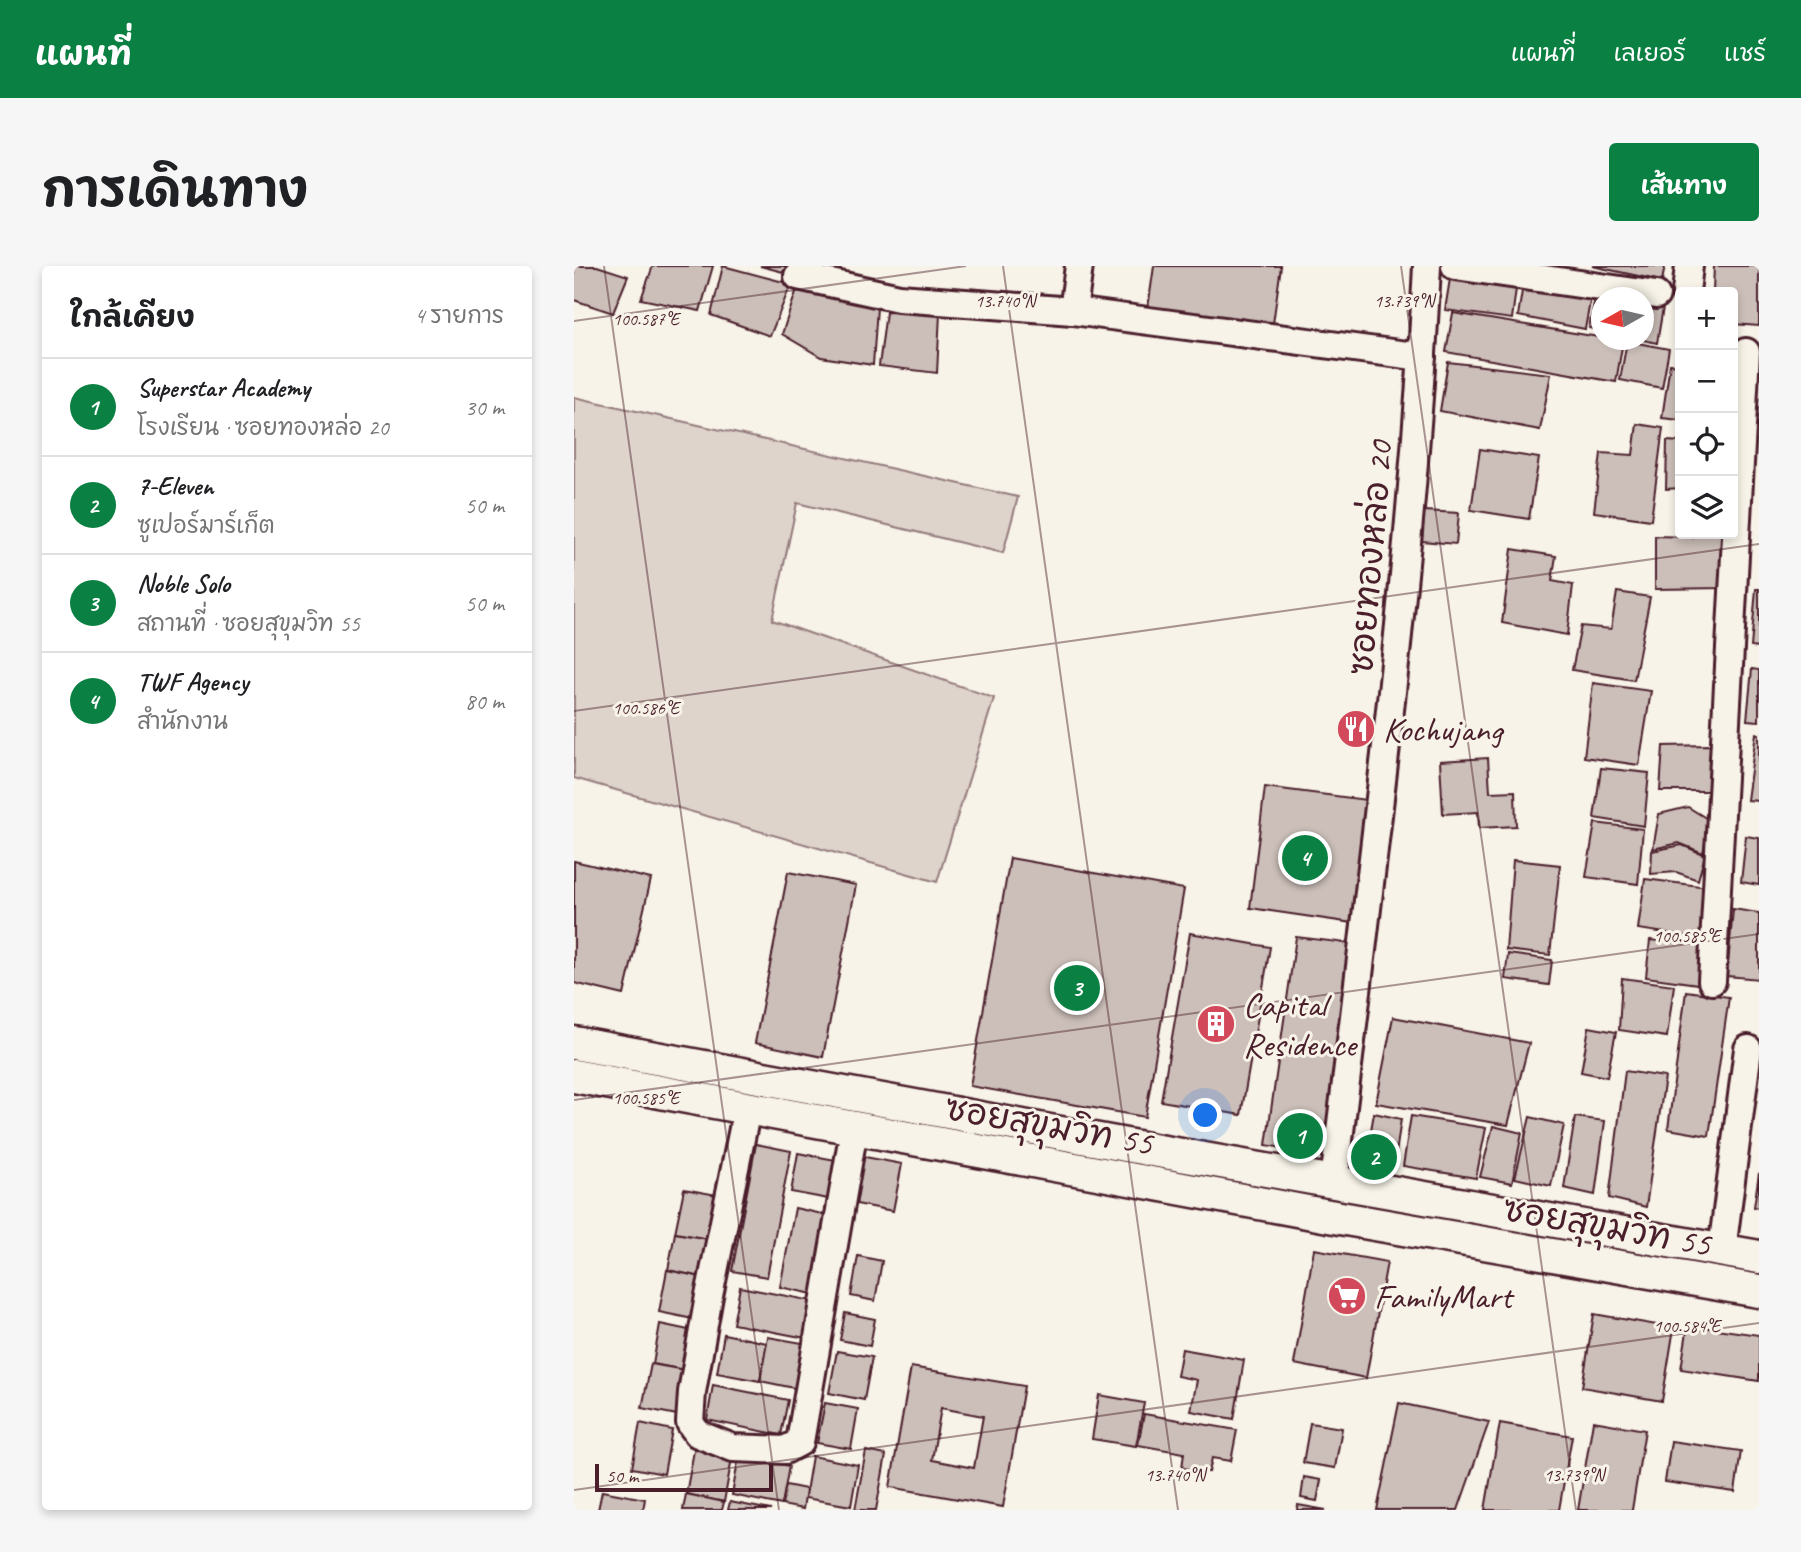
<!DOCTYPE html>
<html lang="th">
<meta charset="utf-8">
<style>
:root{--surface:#fff;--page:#f6f6f6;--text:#202124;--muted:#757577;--line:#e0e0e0;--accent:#0b8043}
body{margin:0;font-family:Caveat,"Playpen Sans Thai",sans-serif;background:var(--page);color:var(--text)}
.controls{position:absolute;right:21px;top:21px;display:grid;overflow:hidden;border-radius:7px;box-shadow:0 4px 10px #0003}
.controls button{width:63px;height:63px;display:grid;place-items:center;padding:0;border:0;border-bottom:2px solid var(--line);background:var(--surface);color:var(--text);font:35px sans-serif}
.compass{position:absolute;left:1017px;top:21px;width:63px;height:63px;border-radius:50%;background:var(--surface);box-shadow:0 4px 10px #0003;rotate:262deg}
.scale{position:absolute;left:21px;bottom:18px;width:178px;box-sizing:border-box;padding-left:7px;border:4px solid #4a1f2b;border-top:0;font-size:19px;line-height:24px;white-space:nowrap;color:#4a1f2b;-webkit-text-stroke:5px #f7f3e8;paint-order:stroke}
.you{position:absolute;left:632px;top:850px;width:24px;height:24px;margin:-18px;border:5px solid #fff;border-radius:50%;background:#1a73e8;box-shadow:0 0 0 10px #1a73e833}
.badge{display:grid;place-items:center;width:46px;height:46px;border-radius:50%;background:var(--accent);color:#fff;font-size:23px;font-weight:700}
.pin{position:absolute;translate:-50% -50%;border:4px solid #fff;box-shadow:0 2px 7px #0006}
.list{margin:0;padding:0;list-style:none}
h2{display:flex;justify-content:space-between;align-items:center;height:91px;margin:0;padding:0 28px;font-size:30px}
h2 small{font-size:23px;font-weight:400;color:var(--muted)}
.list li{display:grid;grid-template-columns:46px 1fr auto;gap:21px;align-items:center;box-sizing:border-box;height:98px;padding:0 28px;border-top:2px solid var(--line)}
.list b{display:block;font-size:26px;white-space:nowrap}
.list p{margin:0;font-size:23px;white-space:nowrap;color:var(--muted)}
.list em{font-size:23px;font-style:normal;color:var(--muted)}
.icon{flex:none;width:38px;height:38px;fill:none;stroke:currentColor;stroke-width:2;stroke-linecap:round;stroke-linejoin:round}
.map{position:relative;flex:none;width:1185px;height:1244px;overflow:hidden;border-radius:7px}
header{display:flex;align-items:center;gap:42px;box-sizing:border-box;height:98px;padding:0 35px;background:var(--accent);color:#fff}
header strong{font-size:33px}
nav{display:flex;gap:38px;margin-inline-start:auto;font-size:24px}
.intro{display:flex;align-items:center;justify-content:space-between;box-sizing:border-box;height:168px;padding:0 42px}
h1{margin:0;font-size:49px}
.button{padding:18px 32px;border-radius:7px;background:var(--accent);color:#fff;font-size:24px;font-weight:700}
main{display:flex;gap:42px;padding:0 42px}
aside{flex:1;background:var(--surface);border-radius:7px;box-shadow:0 4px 10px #0003}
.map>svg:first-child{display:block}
.green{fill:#ded4cc;stroke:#947a7c;stroke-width:2}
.building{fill:#ccbfb9;stroke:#4a1f2b;stroke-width:2;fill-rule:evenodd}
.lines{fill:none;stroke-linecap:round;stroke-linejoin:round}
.minor-casing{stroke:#4a1f2b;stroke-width:32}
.major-casing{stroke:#4a1f2b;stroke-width:37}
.minor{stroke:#f7f3e8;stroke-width:26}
.major{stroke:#f7f3e8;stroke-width:32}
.ticks{fill:none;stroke:#4a1f2b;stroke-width:2;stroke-opacity:0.45}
.labels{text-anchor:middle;stroke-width:6;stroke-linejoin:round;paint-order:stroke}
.street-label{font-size:35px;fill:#4a1f2b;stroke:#f7f3e8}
.poi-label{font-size:35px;fill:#4a1f2b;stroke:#f7f3e8;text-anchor:start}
.ticks-label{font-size:18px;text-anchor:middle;fill:#4a1f2b;stroke:#f7f3e8;stroke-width:6;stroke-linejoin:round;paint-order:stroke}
</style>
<header>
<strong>แผนที่</strong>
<nav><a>แผนที่</a><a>เลเยอร์</a><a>แชร์</a></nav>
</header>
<div class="intro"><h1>การเดินทาง</h1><a class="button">เส้นทาง</a></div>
<main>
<aside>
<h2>ใกล้เคียง<small>4 รายการ</small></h2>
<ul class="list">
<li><span class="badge">1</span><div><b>Superstar Academy</b><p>โรงเรียน · ซอยทองหล่อ 20</p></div><em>30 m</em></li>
<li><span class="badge">2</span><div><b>7-Eleven</b><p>ซูเปอร์มาร์เก็ต</p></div><em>50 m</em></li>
<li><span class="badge">3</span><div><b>Noble Solo</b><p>สถานที่ · ซอยสุขุมวิท 55</p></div><em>50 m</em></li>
<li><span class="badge">4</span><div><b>TWF Agency</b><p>สำนักงาน</p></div><em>80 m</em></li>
</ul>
</aside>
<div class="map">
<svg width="1185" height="1244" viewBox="0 0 1185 1244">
<rect width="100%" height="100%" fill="#f7f3e8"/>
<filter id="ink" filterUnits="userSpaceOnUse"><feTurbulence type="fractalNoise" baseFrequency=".0143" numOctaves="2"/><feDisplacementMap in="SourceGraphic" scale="14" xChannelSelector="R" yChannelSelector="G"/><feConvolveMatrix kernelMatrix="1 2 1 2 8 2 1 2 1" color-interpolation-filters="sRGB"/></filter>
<g filter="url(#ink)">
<!-- green -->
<polygon class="green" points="0,131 444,231 429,287 223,237 198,354 420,432 363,616 0,512"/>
<!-- building -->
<g class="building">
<polygon points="0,0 23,0 54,10 39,47 0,34"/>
<polygon points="79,0 139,0 126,45 67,33"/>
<polygon points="149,0 217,18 196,70 137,49"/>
<polygon points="186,0 214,0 213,7"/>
<polygon points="580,0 707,0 699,58 574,42"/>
<polygon points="878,0 945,0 938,53 871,44"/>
<polygon points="952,0 1021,9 1011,63 944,50"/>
<polygon points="1018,0 1091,0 1088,15"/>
<polygon points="1140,0 1185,0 1185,60 1159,58 1159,26 1139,26"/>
<polygon points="1025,12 1092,24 1083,77 1069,74 1070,32 1028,32 1028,65 1015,62"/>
<polygon points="224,20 303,41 299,99 247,91 208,68"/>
<polygon points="312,46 366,47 363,107 305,100"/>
<polygon points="879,47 1049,75 1042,116 872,86"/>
<polygon points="1053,75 1095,83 1088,122 1046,114"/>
<polygon points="874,96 977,108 966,164 866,145"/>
<polygon points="1096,98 1106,99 1106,154 1088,152"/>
<polygon points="1063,158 1089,162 1077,254 1020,246 1027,187 1059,189"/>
<polygon points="1093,175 1106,176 1106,222 1092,223"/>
<polygon points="906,183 965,192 955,253 897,244"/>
<polygon points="850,245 885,247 882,278 848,275"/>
<polygon points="1119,268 1155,268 1151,322 1081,323 1081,270 1118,271"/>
<polygon points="938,283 982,290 978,315 999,319 993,369 928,357"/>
<polygon points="1182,323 1185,323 1185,382 1177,381"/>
<polygon points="1043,326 1076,331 1060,414 998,404 1007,360 1037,363"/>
<polygon points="1178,403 1185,404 1185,455 1173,454"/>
<polygon points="1019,417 1077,425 1065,499 1010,491"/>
<polygon points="1182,467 1185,468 1185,535 1173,534"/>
<polygon points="1136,479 1135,525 1086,525 1089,480"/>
<polygon points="914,492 916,526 941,525 942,560 905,562 904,546 869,548 866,495"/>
<polygon points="1027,502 1075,507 1070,560 1020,552"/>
<polygon points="691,521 793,534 779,657 676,642"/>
<polygon points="1114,541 1135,554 1129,587 1105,577 1079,583 1085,548"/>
<polygon points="1021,557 1069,563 1064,618 1012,611"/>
<polygon points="1172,570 1185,572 1185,619 1167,616"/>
<polygon points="1108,579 1131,589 1124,614 1102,606 1077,608 1078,585"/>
<polygon points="436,592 610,623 571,851 396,820"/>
<polygon points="939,594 986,599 976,689 932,684"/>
<polygon points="0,595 77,613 50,729 0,717"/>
<polygon points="214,606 282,619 249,791 181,777"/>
<polygon points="1071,613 1134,621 1126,672 1064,663"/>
<polygon points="1159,643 1185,647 1185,713 1153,710"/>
<polygon points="616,667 696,681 667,849 587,835"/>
<polygon points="722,671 781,678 754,890 692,879"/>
<polygon points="1076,674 1128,679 1124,718 1072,711"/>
<polygon points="934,688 978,694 975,719 931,713"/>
<polygon points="1048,712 1100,719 1093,771 1045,764"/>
<polygon points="1112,725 1155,731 1135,870 1094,863"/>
<polygon points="819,751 955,777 934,859 802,837"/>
<polygon points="1015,761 1042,766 1033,811 1007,806"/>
<polygon points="1051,805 1091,811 1072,941 1035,932"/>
<polygon points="800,847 827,853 821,895 793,888"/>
<polygon points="837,850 912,862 902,912 829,900"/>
<polygon points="956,851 990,859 977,920 941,912"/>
<polygon points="1001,851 1031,855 1021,929 990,922"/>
<polygon points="919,860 948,867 938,917 906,911"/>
<polygon points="182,878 217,885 193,1011 158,1005"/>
<polygon points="224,887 267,895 260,934 217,926"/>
<polygon points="286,890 328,898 319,945 277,937"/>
<polygon points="1185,907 1185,942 1180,941"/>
<polygon points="110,923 143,929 135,973 101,967"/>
<polygon points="221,942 253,949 239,1028 206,1021"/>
<polygon points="101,967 139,974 132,1012 94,1004"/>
<polygon points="740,983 813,996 792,1112 720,1098"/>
<polygon points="284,990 308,995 301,1035 277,1030"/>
<polygon points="93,1004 132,1012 124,1054 85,1046"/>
<polygon points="166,1021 244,1036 237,1073 159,1058"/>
<polygon points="271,1047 301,1053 296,1080 266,1074"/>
<polygon points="1020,1048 1100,1062 1088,1135 1008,1121"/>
<polygon points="86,1058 124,1066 116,1105 79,1098"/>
<polygon points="1114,1059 1185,1069 1185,1115 1107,1103"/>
<polygon points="150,1068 193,1077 186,1115 143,1107"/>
<polygon points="194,1071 234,1078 225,1123 186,1115"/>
<polygon points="608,1083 670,1094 660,1153 617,1145 623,1114 603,1110"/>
<polygon points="263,1085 298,1091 290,1134 255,1127"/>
<polygon points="77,1098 116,1105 108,1150 68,1142"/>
<path d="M337 1101 450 1120 429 1241 316 1221ZM367 1142 409 1150 400 1202 358 1194Z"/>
<polygon points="139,1119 214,1134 207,1169 133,1154"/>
<polygon points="525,1129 570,1137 562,1180 518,1173"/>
<polygon points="251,1137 284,1143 277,1183 243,1177"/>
<polygon points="825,1137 915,1156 884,1244 803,1244"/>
<polygon points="570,1148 663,1164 657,1195 638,1192 635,1206 608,1202 610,1187 564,1179"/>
<polygon points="1019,1155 1071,1164 1058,1244 1004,1244"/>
<polygon points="66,1157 98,1164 90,1208 58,1202"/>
<polygon points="736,1157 768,1162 761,1202 729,1197"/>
<polygon points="926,1157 998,1170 985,1244 911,1244"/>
<polygon points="1097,1175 1167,1185 1161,1226 1091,1216"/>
<polygon points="121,1179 159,1186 150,1236 112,1228"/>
<polygon points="292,1185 312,1189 302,1244 281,1244"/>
<polygon points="165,1190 215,1200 208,1239 158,1229"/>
<polygon points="238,1190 284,1199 277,1240 231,1232"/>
<polygon points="730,1211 747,1214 743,1235 727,1232"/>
<polygon points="212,1219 232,1223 229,1243 208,1239"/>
<polygon points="28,1225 71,1233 69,1244 24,1244"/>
<polygon points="112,1228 150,1236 148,1244 109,1244"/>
<polygon points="156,1236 197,1244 154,1244"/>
<polygon points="724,1239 752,1244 723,1244"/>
</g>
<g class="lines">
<!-- minor casing -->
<g class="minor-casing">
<g id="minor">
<polyline points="881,0 1082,29"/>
<polyline points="224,10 325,32 499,45 848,91"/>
<polyline points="1112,26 1115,0"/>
<polyline points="499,45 505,0"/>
<polyline points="1138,715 1172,86"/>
<polyline points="173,843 135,1030 118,1126 116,1157 124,1168 159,1182 211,1184 226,1176 280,863"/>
<path d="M760 916C796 612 838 307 853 0"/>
<polyline points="1148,984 1174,783"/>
</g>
</g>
<!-- major casing -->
<g class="major-casing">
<g id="major">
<polyline points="0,777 579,884 1185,991"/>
<polyline points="0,810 755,950 1185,1025"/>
</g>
</g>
<!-- minor -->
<use href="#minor" class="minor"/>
<!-- major -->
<use href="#major" class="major"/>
</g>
</g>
<!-- ticks -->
<path class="ticks" d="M30 0 205 1244M429 0 604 1244M827 0 1002 1244M0 55 392 0M0 445 1185 278M0 834 1185 668M0 1224 1185 1057"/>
<!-- icons -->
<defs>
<g id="restaurant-disc" transform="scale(2.0125)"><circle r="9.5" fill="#d1495b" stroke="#f7f3e8"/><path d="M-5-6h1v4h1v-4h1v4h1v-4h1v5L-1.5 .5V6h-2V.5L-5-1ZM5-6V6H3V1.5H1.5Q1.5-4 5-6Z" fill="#fff"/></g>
<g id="building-disc" transform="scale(2.0125)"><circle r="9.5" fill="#d1495b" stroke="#f7f3e8"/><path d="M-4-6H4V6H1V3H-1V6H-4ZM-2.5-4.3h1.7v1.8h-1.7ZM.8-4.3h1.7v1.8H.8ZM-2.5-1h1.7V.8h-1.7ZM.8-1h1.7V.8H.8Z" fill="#fff"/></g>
<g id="supermarket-disc" transform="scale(2.0125)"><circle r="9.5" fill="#d1495b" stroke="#f7f3e8"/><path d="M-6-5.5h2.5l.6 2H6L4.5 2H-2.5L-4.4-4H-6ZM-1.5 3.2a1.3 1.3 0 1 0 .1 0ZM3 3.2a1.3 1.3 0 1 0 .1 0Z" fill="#fff"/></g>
</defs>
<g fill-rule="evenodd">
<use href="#restaurant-disc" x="782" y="463"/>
<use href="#building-disc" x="642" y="758"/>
<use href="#supermarket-disc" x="773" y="1030"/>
</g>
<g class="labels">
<!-- street labels -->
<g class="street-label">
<text transform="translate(796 292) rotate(-85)" y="12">ซอยทองหล่อ 20</text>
<text transform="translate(475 859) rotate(10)" y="12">ซอยสุขุมวิท 55</text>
<text transform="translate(1033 960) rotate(10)" y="12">ซอยสุขุมวิท 55</text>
</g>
<!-- poi labels -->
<g class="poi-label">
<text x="809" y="475">Kochujang</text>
<text x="669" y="750">Capital<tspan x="669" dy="40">Residence</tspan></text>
<text x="800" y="1042">FamilyMart</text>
</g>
</g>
<g class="ticks-label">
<text x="431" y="41">13.740°N</text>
<text x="830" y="41">13.739°N</text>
<text x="72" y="59">100.587°E</text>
<text x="72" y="448">100.586°E</text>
<text x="1113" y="676">100.585°E</text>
<text x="72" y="838">100.585°E</text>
<text x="1113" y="1066">100.584°E</text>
<text x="601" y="1215">13.740°N</text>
<text x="1000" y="1215">13.739°N</text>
</g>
</svg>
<div class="controls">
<button>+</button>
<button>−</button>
<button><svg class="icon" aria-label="locate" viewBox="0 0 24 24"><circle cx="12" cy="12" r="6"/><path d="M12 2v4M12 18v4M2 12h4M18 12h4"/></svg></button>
<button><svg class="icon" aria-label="layers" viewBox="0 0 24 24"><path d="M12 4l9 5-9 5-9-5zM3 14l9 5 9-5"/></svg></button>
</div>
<svg class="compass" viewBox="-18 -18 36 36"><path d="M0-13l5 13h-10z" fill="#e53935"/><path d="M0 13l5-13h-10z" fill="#757577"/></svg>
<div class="scale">50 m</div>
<div class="you"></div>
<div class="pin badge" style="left:726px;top:870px">1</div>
<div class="pin badge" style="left:800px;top:891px">2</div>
<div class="pin badge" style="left:503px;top:722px">3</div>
<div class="pin badge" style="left:731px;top:592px">4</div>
</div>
</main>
